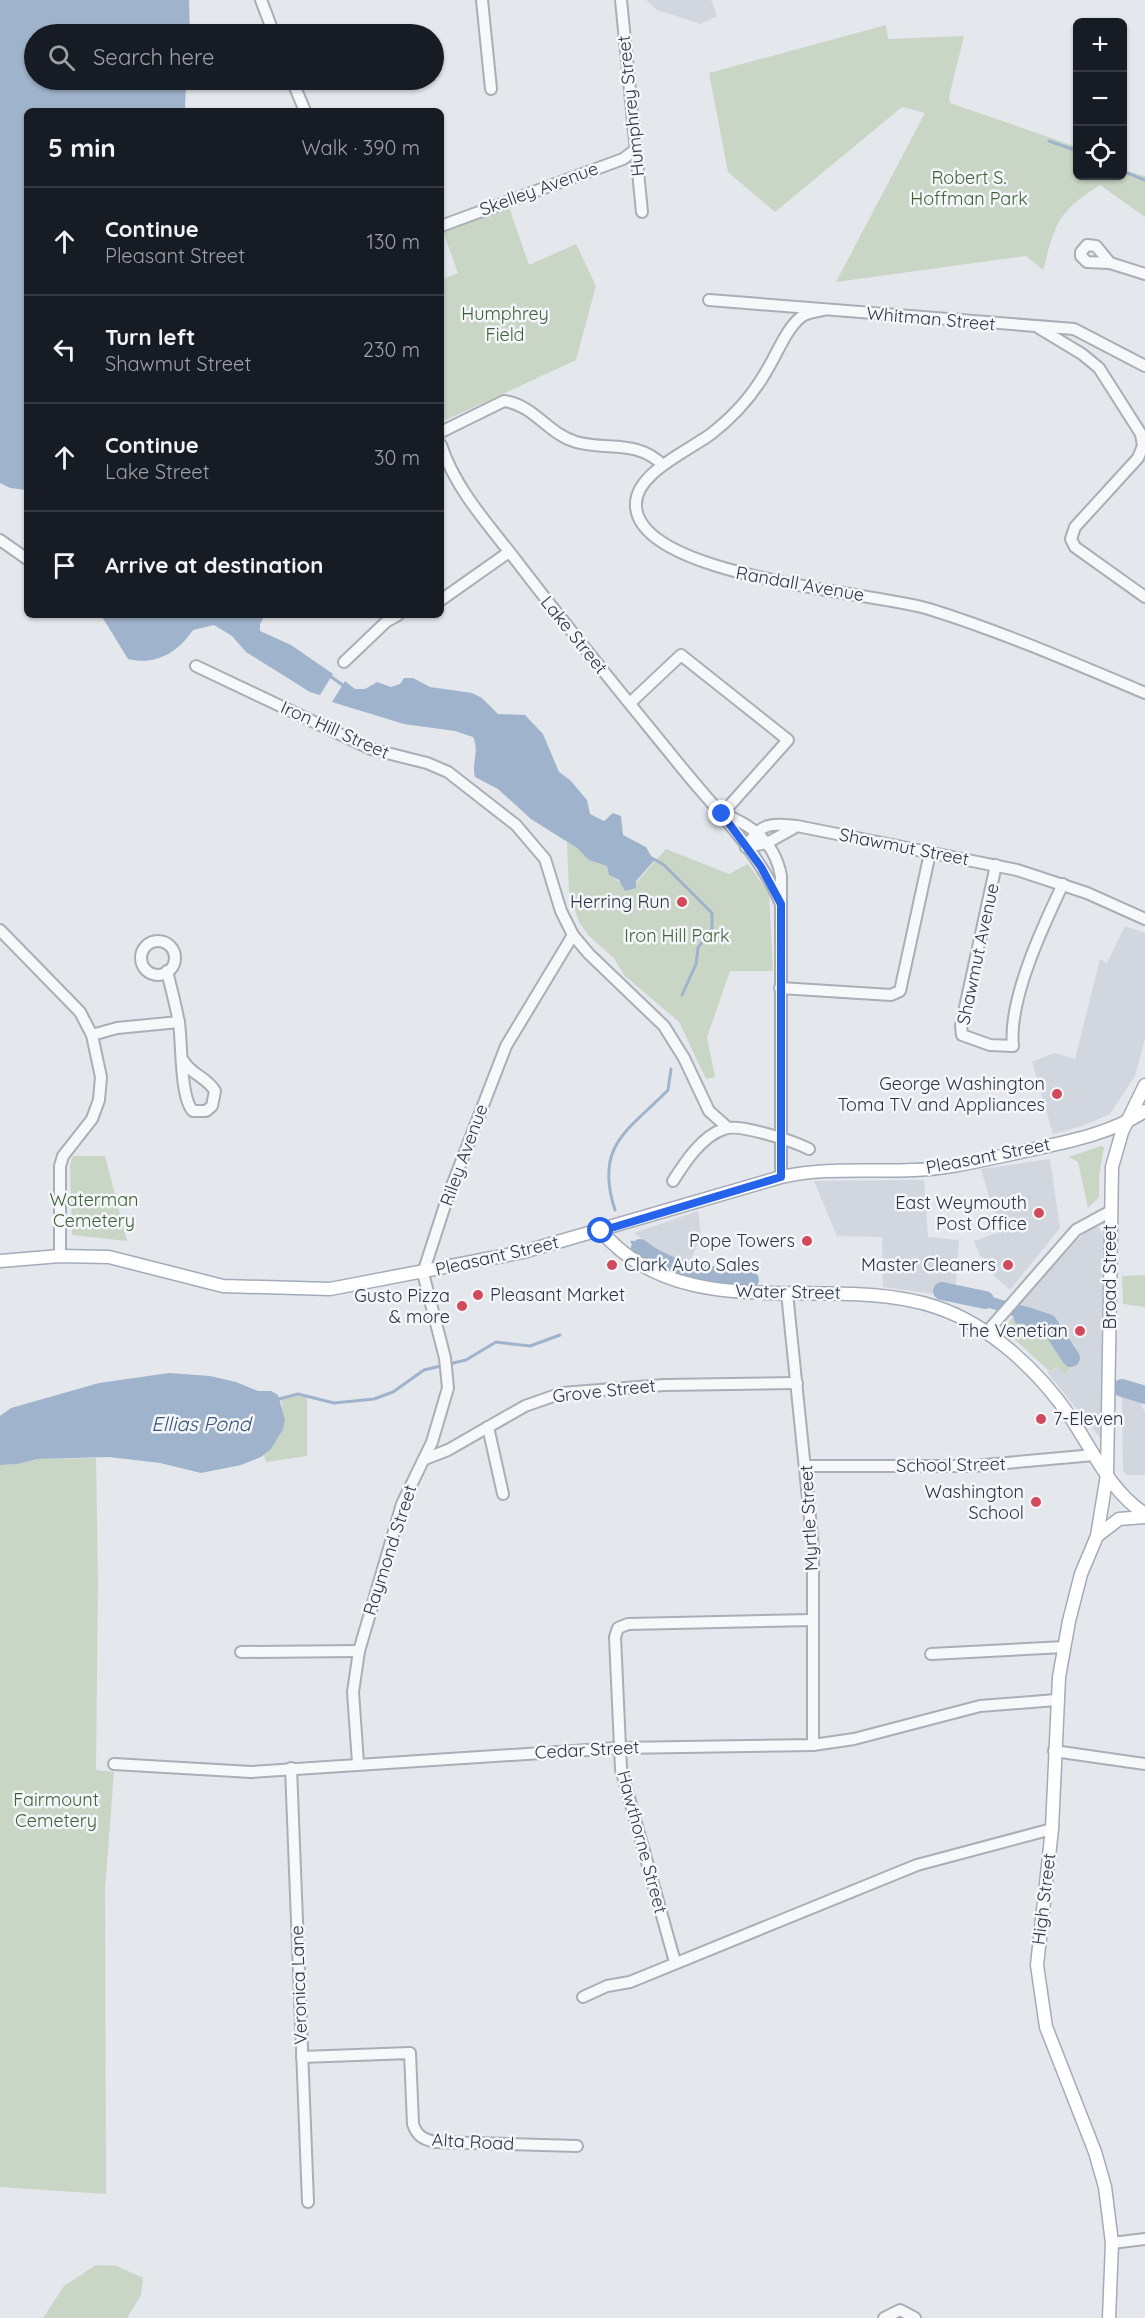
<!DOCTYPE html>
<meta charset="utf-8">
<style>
:root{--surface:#171b24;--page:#242831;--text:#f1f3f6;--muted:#9ea1a6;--line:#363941}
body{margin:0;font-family:Quicksand,sans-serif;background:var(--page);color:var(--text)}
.controls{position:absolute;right:18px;top:18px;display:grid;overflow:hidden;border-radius:9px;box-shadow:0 2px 4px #0004}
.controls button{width:54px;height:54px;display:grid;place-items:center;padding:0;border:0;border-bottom:2px solid var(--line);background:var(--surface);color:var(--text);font:30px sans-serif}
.stop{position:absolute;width:18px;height:18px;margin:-14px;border:4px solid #2563eb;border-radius:50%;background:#fff}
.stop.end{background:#2563eb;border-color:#fff;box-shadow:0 2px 6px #0008}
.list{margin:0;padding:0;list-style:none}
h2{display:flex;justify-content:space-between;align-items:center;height:78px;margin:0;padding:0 24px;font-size:26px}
h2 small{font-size:20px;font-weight:400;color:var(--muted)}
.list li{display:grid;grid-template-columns:39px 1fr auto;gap:18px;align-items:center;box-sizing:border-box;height:108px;padding:0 24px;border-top:2px solid var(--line)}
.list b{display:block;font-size:22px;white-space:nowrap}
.list p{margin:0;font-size:20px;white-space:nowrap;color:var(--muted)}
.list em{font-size:20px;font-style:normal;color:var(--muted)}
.icon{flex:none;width:33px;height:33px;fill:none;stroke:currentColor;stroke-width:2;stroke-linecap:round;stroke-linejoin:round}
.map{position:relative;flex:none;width:1145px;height:2318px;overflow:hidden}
.search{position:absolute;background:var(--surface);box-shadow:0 2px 4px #0004;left:24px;top:24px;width:420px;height:66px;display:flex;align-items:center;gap:15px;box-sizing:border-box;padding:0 21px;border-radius:33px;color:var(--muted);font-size:22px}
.panel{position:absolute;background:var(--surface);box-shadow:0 2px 4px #0004;left:24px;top:108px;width:420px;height:510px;border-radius:9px}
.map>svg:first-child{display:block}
.built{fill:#d2d6de}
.green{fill:#c9d6c5}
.water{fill:#9fb4cc}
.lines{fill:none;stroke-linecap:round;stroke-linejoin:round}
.stream{stroke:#9fb4cc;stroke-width:3}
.river{stroke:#9fb4cc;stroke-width:18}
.minor-casing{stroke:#a9aeb7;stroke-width:14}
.major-casing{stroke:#a3abb8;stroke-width:15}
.minor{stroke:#f7f8fa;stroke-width:10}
.major{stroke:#fff;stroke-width:12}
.route{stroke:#2563eb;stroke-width:8}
.poi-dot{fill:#d1495b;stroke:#f4f6f9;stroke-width:2}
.labels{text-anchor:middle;stroke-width:5;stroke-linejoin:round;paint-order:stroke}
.street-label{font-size:18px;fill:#2b3445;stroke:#f4f6f9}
.park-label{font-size:18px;fill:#3f6138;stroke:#f4f6f9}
.poi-label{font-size:18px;fill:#2b3445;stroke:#f4f6f9;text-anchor:end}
.water-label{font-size:20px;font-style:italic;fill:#34527a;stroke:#f4f6f9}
</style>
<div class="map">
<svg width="1145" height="2318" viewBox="0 0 1145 2318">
<rect width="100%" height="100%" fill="#e4e7ec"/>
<!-- built -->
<g class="built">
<polygon points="646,0 711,0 717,16 701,24 657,10"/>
<polygon points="1125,926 1145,933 1145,1038 1135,1076 1110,1114 1082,1126 1053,1134 1032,1062 1055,1053 1075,1059 1100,959 1107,963"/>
<polygon points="1050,1159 1060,1228 1010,1290 994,1276 987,1261 980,1256 974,1241 999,1232 981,1169"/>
<polygon points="924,1180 928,1237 959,1240 956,1285 944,1289 942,1295 883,1287 882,1237 837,1236 814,1181"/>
<polygon points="698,1211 701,1236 689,1264 660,1254 634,1233"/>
<polygon points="1098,1227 1103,1235 1100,1438 1047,1372 1058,1367 1065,1375 1075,1365 1075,1345 1068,1343 1049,1315 1034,1309 1018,1306 1076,1241 1092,1228"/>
<polygon points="1122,1391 1137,1395 1145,1413 1145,1475 1126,1475 1123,1470"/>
</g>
<!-- green -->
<g class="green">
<path d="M886 25 888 39 964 36 949 97 950 103 1077 147 1078 176H1122L1123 170 1145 176V217L1100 185C1058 211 1055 224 1043 270L1026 256 836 282 925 113 902 107 775 212 728 172 709 73Z"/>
<polygon points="509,207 529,265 576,244 596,286 576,360 446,420 441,411 441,280 458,273 443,231"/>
<path d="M567 842C584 851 588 860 607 866L609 875 623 884H635L666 849 729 874 748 864 769 893 773 971H730L707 1037 715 1077 706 1079 679 1022 624 975 614 958 589 936 579 922 569 891Z"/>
<polygon points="1101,1146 1104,1147 1099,1176 1099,1197 1088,1208 1078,1162 1069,1157"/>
<polygon points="73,1156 105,1156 127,1241 72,1235 70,1164"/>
<polygon points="1145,1275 1145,1307 1123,1304 1122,1276"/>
<polygon points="1013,1316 1024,1323 1046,1326 1072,1367 1065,1375 1058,1367 1049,1371 1010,1335 1007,1326"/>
<path d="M307 1396V1456L266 1462 264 1455C282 1440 286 1418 280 1397Z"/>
<polygon points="96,1458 98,1581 96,1770 114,1772 105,1889 106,2194 0,2187 0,1465 18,1464 37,1459"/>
<polygon points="96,2265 117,2266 143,2278 141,2295 127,2318 43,2318 64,2286"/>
</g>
<!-- water -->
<g class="water">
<polygon points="0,0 189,0 190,34 34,34 34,80 186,80 185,111 27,111 27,490 10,488 0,483"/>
<path d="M101 615H265L260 624V631L291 645 333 674 320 695 310 692 246 652 232 636 214 625 193 630C178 652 156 666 128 659Z"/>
<path d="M404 678H413L430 687 472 693 482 698 498 714 525 715 543 734 559 772 570 780 587 800 590 814 604 821 613 813 621 816 623 835 646 847 654 861 636 881V888L625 891 619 880 609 875 607 866 589 860 577 848 531 819 498 789 475 777C471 762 480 752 473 737L455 731 404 724 332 702 345 681 355 689H365L377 682 391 687 400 684Z"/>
<polygon points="982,1294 1034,1309 1050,1320 1033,1336 1024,1323 1016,1324 1013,1316 975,1303 962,1295"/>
<polygon points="169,1373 210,1376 236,1382 258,1391 271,1391 278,1395 285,1420 283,1429 271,1449 261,1457 241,1465 201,1473 160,1463 109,1457 37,1459 18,1464 0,1465 0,1416 11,1408 99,1383"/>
</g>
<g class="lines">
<!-- stream -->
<g class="stream">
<polyline points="1049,141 1078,151"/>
<polyline points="1122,171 1145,180"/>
<polyline points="330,676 344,686"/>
<polyline points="652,858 664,865 712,913 712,928 698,948 696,964 682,995"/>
<path d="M615 1210C594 1145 628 1131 668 1090L671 1069"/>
<polyline points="632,1242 640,1248 637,1251"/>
<polyline points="279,1399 298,1394 334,1403 374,1399 393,1392 424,1370 466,1360 496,1342 530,1346 560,1335"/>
</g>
<!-- river -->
<g class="river">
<path d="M640 1248C671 1274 711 1274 750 1280"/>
<polyline points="942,1291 985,1300"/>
<polyline points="1027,1316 1048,1323 1071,1358"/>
<polyline points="1122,1388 1145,1395"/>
</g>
<!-- minor casing -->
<g class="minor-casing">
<g id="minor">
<polyline points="261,0 274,34"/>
<polyline points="482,0 491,89"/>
<polyline points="621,0 642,212"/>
<polyline points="292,80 305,111"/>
<polyline points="441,226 623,159 635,150"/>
<polyline points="1110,263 1096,246 1087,245 1081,252 1081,256 1087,262 1110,263 1145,274"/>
<polyline points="709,300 1074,329 1145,366"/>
<path d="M823 310C815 312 807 312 801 317 786 329 777 354 767 370 753 395 733 417 711 434 688 451 633 474 636 507 642 578 875 592 929 609 1003 632 1074 663 1145 693"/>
<polyline points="1039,328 1082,354 1099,368 1141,434 1143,446 1138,458 1075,527 1071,539 1075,547 1145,597"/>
<path d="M441 432 504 401C534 405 548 434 576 442 608 451 636 439 663 465"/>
<path d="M441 445C455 488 487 523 515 559 569 630 626 699 682 768 717 811 759 852 781 904"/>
<polyline points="0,540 27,559"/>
<polyline points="441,600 509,552"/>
<polyline points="344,662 387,621 398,615"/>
<polyline points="196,666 371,749 427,763 448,772 516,825 545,859 561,911 573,935 589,954 664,1026 684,1058 709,1111 727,1127"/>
<polyline points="630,703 681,655 788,740 722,814"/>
<path d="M723 814C753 825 775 843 781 876V1177"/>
<path d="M746 847C761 823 769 823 797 826L1017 870 1087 893 1145 919"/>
<polyline points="746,847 767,843 794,828"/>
<path d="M996 865 961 1026 962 1035 990 1045 1013 1046C1008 1000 1043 926 1063 884"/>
<polyline points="0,930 80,1012 92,1035 101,1077 99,1100 92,1119 63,1156 60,1166 60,1256"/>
<circle cx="158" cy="958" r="17"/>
<path d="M167 971C171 988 176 1006 179 1023 182 1043 180 1098 193 1111H206L212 1106 215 1091C207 1077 191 1075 183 1060"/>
<polyline points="780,988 891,995 900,991 930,853"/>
<polyline points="92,1035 117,1028 179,1022"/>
<path d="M673 1181C685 1162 702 1136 724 1129 739 1123 793 1141 809 1149"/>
<polyline points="787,1293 813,1547 813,1745"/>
<polyline points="986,1333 1076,1230 1111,1211"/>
<polyline points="488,1427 503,1494"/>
<polyline points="425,1459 448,1450 525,1406 562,1393 664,1385 797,1383"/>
<polyline points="807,1466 973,1466 1094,1455"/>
<polyline points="241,1652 359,1651"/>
<polyline points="931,1654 1064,1647"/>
<polyline points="1054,1751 1145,1764"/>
<polyline points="358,1763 353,1692 359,1651 402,1504 432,1442 448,1388 445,1358 423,1273 448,1196 506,1046 573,935"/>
<polyline points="114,1764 251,1772 618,1748 813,1745 854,1739 980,1706 1056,1700"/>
<polyline points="291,1768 308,2202"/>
<polyline points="675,1962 621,1769 615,1637 618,1628 628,1624 813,1620"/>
<polyline points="583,1997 607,1986 630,1982 917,1865 1052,1829"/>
<path d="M302 2057 410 2053 413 2124C417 2136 423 2139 435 2142L577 2146"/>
<polyline points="1112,2243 1145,2239"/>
<polyline points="884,2318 900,2310 915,2318"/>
</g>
</g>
<!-- major casing -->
<g class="major-casing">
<g id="major">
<path d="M601 1231C687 1330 825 1271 936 1307 990 1325 1039 1371 1071 1418 1093 1451 1110 1491 1145 1514"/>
<path d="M0 1261 60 1256 109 1257 223 1286 330 1289 523 1252 781 1177C825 1167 868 1172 913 1170 948 1169 982 1160 1016 1153 1060 1143 1107 1136 1145 1111"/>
<polyline points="1097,1536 1119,1519 1145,1517"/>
<polyline points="1109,2318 1112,2243 1105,2187 1095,2152 1046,2027 1037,1965 1052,1829 1059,1677 1069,1621 1081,1574 1097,1536 1107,1475 1112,1167 1122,1132 1145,1085"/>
</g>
</g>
<!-- minor -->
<use href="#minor" class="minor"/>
<!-- major -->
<use href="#major" class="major"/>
</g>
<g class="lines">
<!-- route -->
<polyline class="route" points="601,1231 781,1177 781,904 761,867 722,814"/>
</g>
<!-- markers -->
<g class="poi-dot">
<circle cx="682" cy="902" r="6"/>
<circle cx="1057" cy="1094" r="6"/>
<circle cx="1039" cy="1213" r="6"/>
<circle cx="807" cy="1241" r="6"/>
<circle cx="612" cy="1265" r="6"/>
<circle cx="1008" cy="1265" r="6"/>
<circle cx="478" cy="1295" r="6"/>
<circle cx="462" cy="1306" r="6"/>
<circle cx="1080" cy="1331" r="6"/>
<circle cx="1041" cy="1419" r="6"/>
<circle cx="1036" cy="1502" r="6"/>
</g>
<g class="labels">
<!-- street labels -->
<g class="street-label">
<text transform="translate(631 106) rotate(-96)" y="6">Humphrey Street</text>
<text transform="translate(539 189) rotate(-20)" y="6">Skelley Avenue</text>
<text transform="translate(931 319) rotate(5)" y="6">Whitman Street</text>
<text transform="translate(800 584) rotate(10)" y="6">Randall Avenue</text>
<text transform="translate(574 635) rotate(51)" y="6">Lake Street</text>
<text transform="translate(335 730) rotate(24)" y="6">Iron Hill Street</text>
<text transform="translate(904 847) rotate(11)" y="6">Shawmut Street</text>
<text transform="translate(978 954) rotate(-78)" y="6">Shawmut Avenue</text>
<text transform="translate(464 1155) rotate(-70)" y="6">Riley Avenue</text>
<text transform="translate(988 1156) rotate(-11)" y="6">Pleasant Street</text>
<text transform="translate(497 1256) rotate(-13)" y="6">Pleasant Street</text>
<text transform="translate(1110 1277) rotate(-90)" y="6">Broad Street</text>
<text transform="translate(788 1292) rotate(1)" y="6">Water Street</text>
<text transform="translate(604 1391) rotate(-6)" y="6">Grove Street</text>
<text transform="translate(951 1465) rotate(-1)" y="6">School Street</text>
<text transform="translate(809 1518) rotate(-93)" y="6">Myrtle Street</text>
<text transform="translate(390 1550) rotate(-72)" y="6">Raymond Street</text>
<text transform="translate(587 1750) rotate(-3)" y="6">Cedar Street</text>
<text transform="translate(642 1842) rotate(75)" y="6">Hawthorne Street</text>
<text transform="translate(1044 1899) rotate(-83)" y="6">High Street</text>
<text transform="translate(299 1985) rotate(-92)" y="6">Veronica Lane</text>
<text transform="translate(473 2142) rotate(3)" y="6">Alta Road</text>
</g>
<!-- park labels -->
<g class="park-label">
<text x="969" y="184">Robert S.<tspan x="969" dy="21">Hoffman Park</tspan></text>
<text x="505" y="320">Humphrey<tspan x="505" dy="21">Field</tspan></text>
<text x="677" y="942">Iron Hill Park</text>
<text x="94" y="1206">Waterman<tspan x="94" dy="21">Cemetery</tspan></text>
<text x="56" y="1806">Fairmount<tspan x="56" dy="21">Cemetery</tspan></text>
</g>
<!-- poi labels -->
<g class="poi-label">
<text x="670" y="908">Herring Run</text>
<text x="1045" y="1090">George Washington<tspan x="1045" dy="21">Toma TV and Appliances</tspan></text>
<text x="1027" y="1209">East Weymouth<tspan x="1027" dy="21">Post Office</tspan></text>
<text x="795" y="1247">Pope Towers</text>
<text x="624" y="1271" text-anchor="start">Clark Auto Sales</text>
<text x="996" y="1271">Master Cleaners</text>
<text x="490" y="1301" text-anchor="start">Pleasant Market</text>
<text x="450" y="1302">Gusto Pizza<tspan x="450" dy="21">&amp; more</tspan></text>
<text x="1068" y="1337">The Venetian</text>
<text x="1053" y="1425" text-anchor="start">7-Eleven</text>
<text x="1024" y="1498">Washington<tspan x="1024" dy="21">School</tspan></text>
</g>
<!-- water labels -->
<g class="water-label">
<text x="201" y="1431">Ellias Pond</text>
</g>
</g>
</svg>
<div class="controls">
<button>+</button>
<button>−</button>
<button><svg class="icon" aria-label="locate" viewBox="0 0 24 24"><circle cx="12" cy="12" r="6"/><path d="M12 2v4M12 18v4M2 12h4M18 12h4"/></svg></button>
</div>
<div class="stop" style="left:601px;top:1231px"></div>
<div class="stop end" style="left:722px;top:814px"></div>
<div class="search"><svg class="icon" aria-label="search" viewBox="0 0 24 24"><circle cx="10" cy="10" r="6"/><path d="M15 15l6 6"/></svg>Search here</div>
<section class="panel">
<h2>5 min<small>Walk · 390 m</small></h2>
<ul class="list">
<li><svg class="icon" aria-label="ahead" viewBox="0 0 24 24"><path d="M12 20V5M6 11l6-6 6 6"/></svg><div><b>Continue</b><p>Pleasant Street</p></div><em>130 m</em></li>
<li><svg class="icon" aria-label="left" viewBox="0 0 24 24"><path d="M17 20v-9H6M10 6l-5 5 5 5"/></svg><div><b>Turn left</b><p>Shawmut Street</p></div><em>230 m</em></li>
<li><svg class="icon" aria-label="ahead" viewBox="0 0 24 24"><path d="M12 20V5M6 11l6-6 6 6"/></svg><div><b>Continue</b><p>Lake Street</p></div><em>30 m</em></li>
<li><svg class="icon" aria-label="arrive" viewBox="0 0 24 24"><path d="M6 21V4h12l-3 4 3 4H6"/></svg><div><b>Arrive at destination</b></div></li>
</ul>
</section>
</div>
